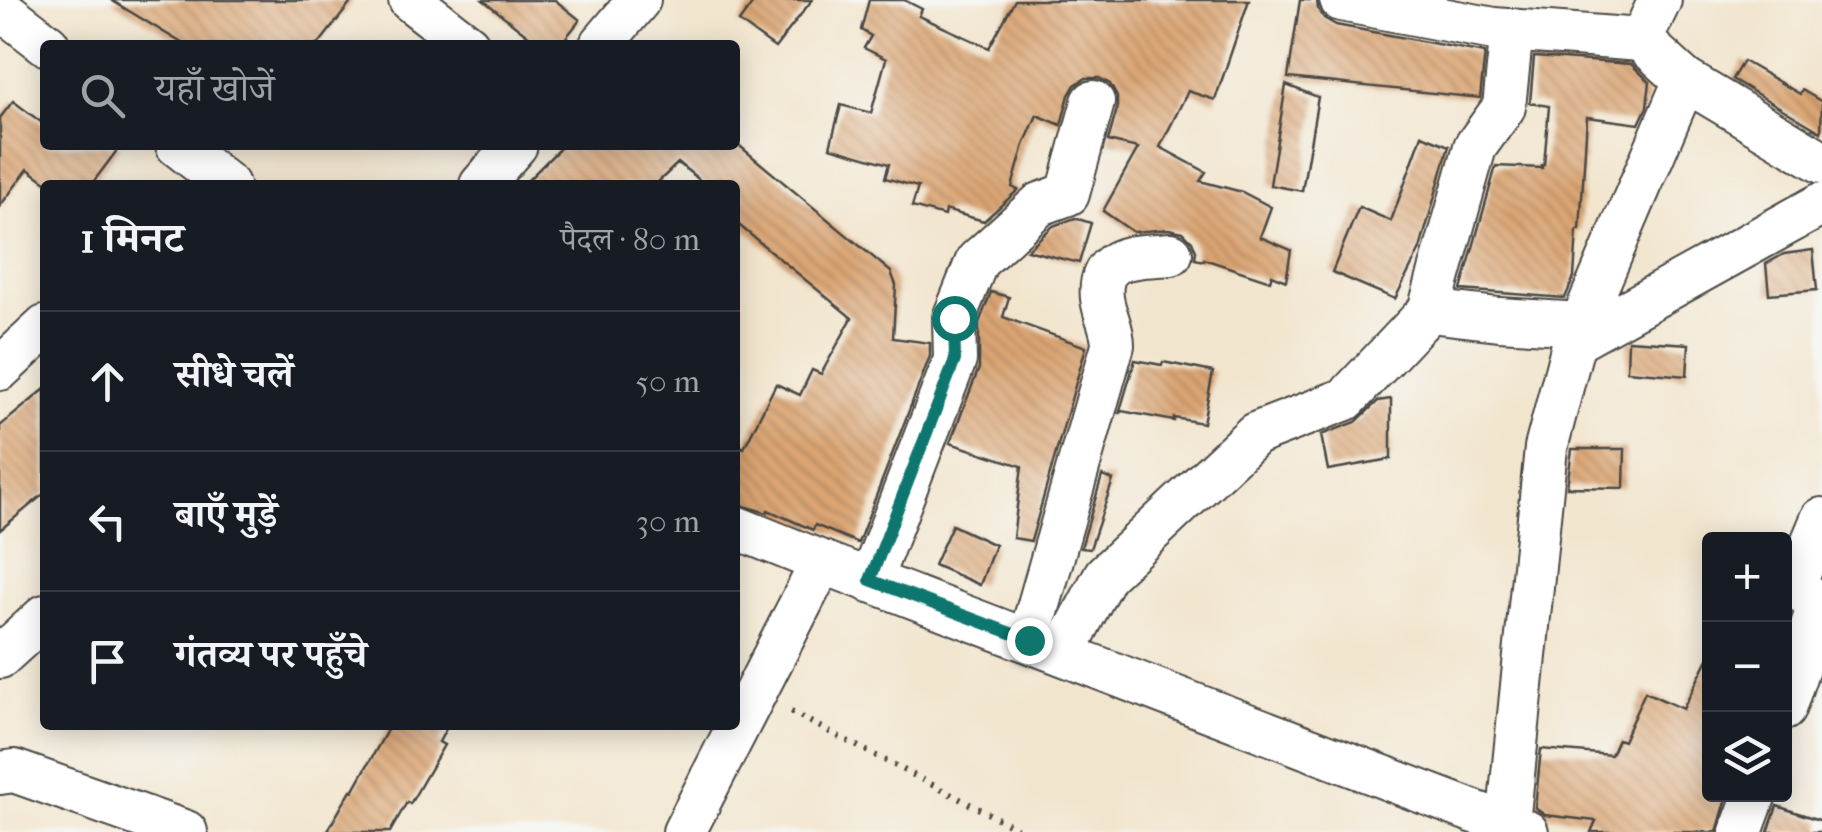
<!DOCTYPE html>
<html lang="hi">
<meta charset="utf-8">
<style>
:root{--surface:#171b24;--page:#242831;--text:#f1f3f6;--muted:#9ea1a6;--line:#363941}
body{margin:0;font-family:"IM FELL French Canon","Noto Serif Devanagari",serif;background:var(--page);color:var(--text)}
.controls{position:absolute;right:30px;bottom:30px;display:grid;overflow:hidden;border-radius:10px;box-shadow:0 5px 25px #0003}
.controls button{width:90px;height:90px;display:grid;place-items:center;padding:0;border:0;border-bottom:2px solid var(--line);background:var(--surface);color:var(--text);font:50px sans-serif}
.stop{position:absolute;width:30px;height:30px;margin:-22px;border:8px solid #0f766e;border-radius:50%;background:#fff}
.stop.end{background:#0f766e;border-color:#fff;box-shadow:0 2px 10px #0008}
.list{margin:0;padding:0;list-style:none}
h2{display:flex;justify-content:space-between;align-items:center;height:130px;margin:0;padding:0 40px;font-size:42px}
h2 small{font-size:32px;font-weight:400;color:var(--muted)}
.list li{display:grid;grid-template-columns:65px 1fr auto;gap:30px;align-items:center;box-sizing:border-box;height:140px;padding:0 40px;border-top:2px solid var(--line)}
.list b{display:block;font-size:38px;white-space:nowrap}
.list em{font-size:32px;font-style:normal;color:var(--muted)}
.icon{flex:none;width:55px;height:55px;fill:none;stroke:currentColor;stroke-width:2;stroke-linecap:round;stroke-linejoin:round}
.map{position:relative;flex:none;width:1822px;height:832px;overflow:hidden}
.search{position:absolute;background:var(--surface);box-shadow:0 5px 25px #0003;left:40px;top:40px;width:700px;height:110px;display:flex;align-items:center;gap:25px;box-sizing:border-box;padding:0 35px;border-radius:10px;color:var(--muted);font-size:38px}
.panel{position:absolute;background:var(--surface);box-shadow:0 5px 25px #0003;left:40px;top:180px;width:700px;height:550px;border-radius:10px}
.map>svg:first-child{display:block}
.building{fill:url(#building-back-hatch)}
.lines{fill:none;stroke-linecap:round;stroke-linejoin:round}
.street-casing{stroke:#494743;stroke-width:46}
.path{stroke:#494743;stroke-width:6;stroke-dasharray:2.5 8;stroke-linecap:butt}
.street{stroke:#fff;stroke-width:42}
.route{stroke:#0f766e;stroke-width:12}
</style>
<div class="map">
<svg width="1822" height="832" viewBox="0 0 1822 832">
<defs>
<pattern id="building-back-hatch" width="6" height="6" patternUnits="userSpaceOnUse" patternTransform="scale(2.5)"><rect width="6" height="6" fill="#dba573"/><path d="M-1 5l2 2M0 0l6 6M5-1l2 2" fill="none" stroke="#b2875f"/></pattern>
</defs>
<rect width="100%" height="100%" fill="#f6f6f2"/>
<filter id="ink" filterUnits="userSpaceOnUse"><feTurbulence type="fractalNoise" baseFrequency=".01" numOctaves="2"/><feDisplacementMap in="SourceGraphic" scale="20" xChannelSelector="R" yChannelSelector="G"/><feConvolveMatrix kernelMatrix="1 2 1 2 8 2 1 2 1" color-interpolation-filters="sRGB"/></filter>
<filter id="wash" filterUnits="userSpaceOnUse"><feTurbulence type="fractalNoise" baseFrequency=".0048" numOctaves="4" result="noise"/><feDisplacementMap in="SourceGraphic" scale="40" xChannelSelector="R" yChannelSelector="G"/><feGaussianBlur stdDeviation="2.25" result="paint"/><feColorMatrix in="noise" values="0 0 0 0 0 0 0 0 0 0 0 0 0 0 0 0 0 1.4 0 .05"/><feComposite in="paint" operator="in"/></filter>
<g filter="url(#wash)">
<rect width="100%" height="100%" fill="#f2e5ce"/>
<g id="blocks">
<!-- building -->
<g class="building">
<polygon points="111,0 353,0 318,45 185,45"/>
<polygon points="483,0 555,0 580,20 560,45 540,45"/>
<polygon points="755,0 812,0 775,48 739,22"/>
<polygon points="869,0 904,0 922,9 919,16 989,48 1015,0 1249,0 1215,100 1188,91 1160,147 1206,172 1200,181 1242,192 1271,207 1260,237 1291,250 1286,281 1272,275 1270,281 1204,259 1204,261 1195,259 1196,251 1192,241 1183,232 1169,229 1133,232 1103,211 1138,148 1108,141 1117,109 1117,97 1110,84 1099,78 1086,78 1075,85 1069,95 1061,125 1037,115 1024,145 1012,187 1018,190 984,221 945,210 944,216 912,207 918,187 885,178 889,164 830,147 841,105 871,113 886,59 864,48 871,36 861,30"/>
<polygon points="1300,0 1317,0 1318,9 1324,18 1336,25 1485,53 1480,98 1288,78"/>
<polygon points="1534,57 1631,64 1650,82 1647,107 1639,124 1587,117 1580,230 1577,230 1574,277 1565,298 1461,290 1496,166 1542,168 1542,165 1544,165 1549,106 1530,103"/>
<polygon points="1743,61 1800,94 1802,90 1822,102 1821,132 1732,79"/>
<polygon points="1286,85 1318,97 1302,191 1270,185"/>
<polygon points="13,101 45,125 45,145 121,145 91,185 50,185 28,169 0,206 0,118"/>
<polygon points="1422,135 1449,146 1420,249 1395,299 1332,272 1359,207 1391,221"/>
<polygon points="735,142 891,272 896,285 893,338 930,343 930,356 858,543 815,525 813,530 768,510 767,513 735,503 735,444 744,448 776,384 800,395 812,370 821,374 852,318 735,222 735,185 706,185 678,163 655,185 523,185 563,145 735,145"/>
<polygon points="1075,218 1091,223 1079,263 1027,250 1053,226"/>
<polygon points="1813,250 1817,290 1769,294 1766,264 1784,254"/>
<polygon points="991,292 1009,297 1003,317 1086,347 1031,541 1013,538 1022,466 950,443 979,368 979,323"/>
<polygon points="1628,340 1689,344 1687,376 1627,371"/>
<polygon points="1135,360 1162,365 1163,362 1213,372 1203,423 1174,418 1174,421 1122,411 1119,414"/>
<polygon points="45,389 45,493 0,530 0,426"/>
<polygon points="1391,399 1391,459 1328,470 1321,435 1356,422 1378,401"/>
<polygon points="1572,449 1625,449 1624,488 1567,487"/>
<polygon points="1102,476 1113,480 1090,549 1081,548"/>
<polygon points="952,525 995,545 980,585 934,565"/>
<polygon points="1710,655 1710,794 1728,794 1717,832 1591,832 1596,821 1545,815 1535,808 1541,749 1611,755 1618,739 1623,741 1645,692 1683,709"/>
<polygon points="390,725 448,725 439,742 444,745 410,804 407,802 390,832 327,832 351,790 353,791"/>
<polygon points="1777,806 1822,821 1822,832 1768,832"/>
</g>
</g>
</g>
<g filter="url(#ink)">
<use href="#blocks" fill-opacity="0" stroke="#494743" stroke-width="2.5"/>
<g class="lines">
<!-- street casing -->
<g class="street-casing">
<g id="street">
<polyline points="410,0 468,45"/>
<polyline points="1341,0 1494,29 1641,40 1685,80 1822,162"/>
<polyline points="0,8 48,45"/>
<polyline points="1641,40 1660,0"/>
<polyline points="601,45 639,0"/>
<polyline points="177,145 228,185"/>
<polyline points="481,185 516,145"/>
<polyline points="1429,311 1499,319 1582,324"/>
<polyline points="1574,341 1822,204"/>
<polyline points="0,369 45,327"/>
<polyline points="735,527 822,562 1527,832"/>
<polyline points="870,581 955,360 954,318 977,261 1040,204 1068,194 1093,102"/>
<path d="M1029 640 1113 345C1113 327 1104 315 1102 298 1097 252 1139 257 1171 254"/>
<polyline points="1063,654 1105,575 1255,434 1346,399 1429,311 1475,147 1504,107 1512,30"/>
<polyline points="0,657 45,616"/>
<polyline points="1784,709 1819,605 1794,586 1822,519"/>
<polyline points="0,773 14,771 186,832"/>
<polyline points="1508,824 1546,448 1574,341 1685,80"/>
<polyline points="684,832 822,562"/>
<polyline points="1741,832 1755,794"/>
</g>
</g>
<!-- path -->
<polyline class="path" points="791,712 1024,832"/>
<!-- street -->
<use href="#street" class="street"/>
</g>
</g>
<g class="lines" filter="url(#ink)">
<!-- route -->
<polyline class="route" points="954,318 955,360 870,580 1029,640"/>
</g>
</svg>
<div class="controls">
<button>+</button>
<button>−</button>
<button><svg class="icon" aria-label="layers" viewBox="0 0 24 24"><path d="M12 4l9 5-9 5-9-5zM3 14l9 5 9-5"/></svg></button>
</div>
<div class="stop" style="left:954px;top:318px"></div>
<div class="stop end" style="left:1029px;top:640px"></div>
<div class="search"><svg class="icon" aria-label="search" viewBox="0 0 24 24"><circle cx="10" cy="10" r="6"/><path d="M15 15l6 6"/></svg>यहाँ खोजें</div>
<section class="panel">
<h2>1 मिनट<small>पैदल · 80 m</small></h2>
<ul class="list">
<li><svg class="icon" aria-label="ahead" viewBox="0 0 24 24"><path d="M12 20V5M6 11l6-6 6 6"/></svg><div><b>सीधे चलें</b></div><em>50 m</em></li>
<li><svg class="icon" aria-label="left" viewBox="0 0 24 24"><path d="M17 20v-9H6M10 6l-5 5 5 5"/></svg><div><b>बाएँ मुड़ें</b></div><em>30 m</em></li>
<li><svg class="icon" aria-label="arrive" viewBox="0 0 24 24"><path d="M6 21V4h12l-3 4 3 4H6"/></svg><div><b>गंतव्य पर पहुँचे</b></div></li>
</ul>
</section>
</div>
